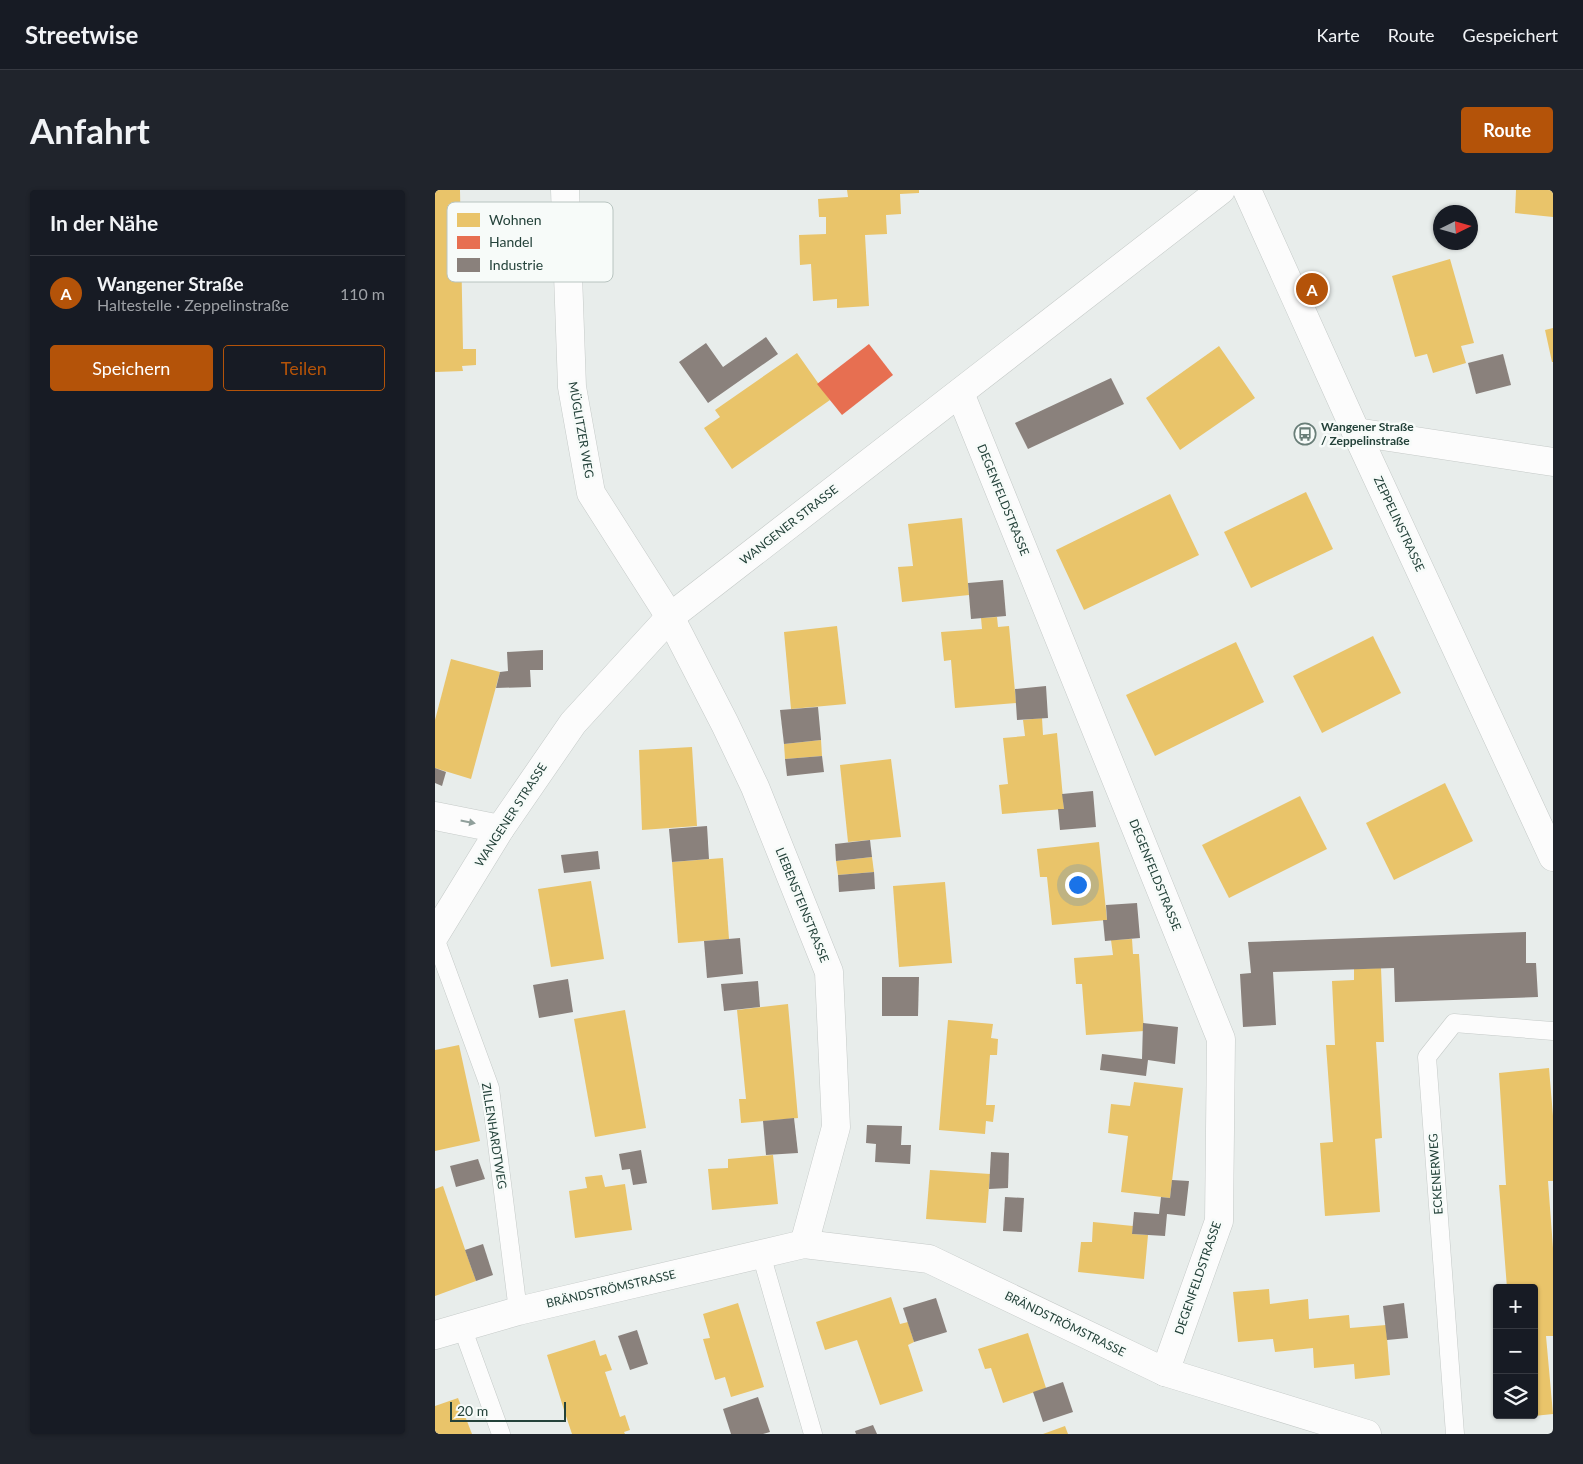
<!DOCTYPE html>
<html lang="de">
<meta charset="utf-8">
<style>
:root{--surface:#171b24;--page:#20242c;--text:#f1f3f6;--muted:#9ea1a6;--line:#363941;--accent:#b45309}
body{margin:0;font-family:Lato,sans-serif;background:var(--page);color:var(--text)}
.controls{position:absolute;right:15px;bottom:15px;display:grid;overflow:hidden;border-radius:5px;box-shadow:0 1px 4px #0004}
.controls button{width:45px;height:45px;display:grid;place-items:center;padding:0;border:0;border-bottom:1px solid var(--line);background:var(--surface);color:var(--text);font:25px sans-serif}
.compass{position:absolute;left:998px;top:15px;width:45px;height:45px;border-radius:50%;background:var(--surface);box-shadow:0 1px 4px #0004;rotate:85deg}
.scale{position:absolute;left:15px;bottom:12px;width:116px;box-sizing:border-box;padding-left:5px;border:2px solid #24423a;border-top:0;font-size:14px;line-height:18px;white-space:nowrap;color:#24423a;-webkit-text-stroke:4px #f7fbf9;paint-order:stroke}
.you{position:absolute;left:642px;top:694px;width:18px;height:18px;margin:-12px;border:4px solid #fff;border-radius:50%;background:#1a73e8;box-shadow:0 0 0 8px #1a73e833}
.badge{display:grid;place-items:center;width:32px;height:32px;border-radius:50%;background:var(--accent);color:#fff;font-size:16px;font-weight:700}
.pin{position:absolute;translate:-50% -50%;border:2px solid #fff;box-shadow:0 1px 5px #0006}
.list{margin:0;padding:0;list-style:none}
h2{display:flex;justify-content:space-between;align-items:center;height:65px;margin:0;padding:0 20px;font-size:21px}
h2 small{font-size:16px;font-weight:400;color:var(--muted)}
.list li{display:grid;grid-template-columns:32px 1fr auto;gap:15px;align-items:center;box-sizing:border-box;height:75px;padding:0 20px;border-top:1px solid var(--line)}
.list b{display:block;font-size:19px;white-space:nowrap}
.list p{margin:0;font-size:16px;white-space:nowrap;color:var(--muted)}
.list em{font-size:16px;font-style:normal;color:var(--muted)}
.actions{display:flex;gap:10px;padding:15px 20px}
.actions a{flex:1;padding:11px 0;border:1px solid var(--accent);border-radius:5px;text-align:center;font-size:18px;color:var(--accent)}
.actions .main{background:var(--accent);color:#fff}
.icon{flex:none;width:28px;height:28px;fill:none;stroke:currentColor;stroke-width:2;stroke-linecap:round;stroke-linejoin:round}
.map{position:relative;flex:none;width:1118px;height:1244px;overflow:hidden;border-radius:5px}
header{display:flex;align-items:center;gap:30px;box-sizing:border-box;height:70px;padding:0 25px;background:var(--surface);border-bottom:1px solid var(--line)}
header strong{font-size:24px}
nav{display:flex;gap:28px;margin-inline-start:auto;font-size:18px}
.intro{display:flex;align-items:center;justify-content:space-between;box-sizing:border-box;height:120px;padding:0 30px}
h1{margin:0;font-size:35px}
.button{padding:12px 22px;border-radius:5px;background:var(--accent);color:#fff;font-size:18px;font-weight:700}
main{display:flex;gap:30px;padding:0 30px}
aside{flex:1;background:var(--surface);border-radius:5px;box-shadow:0 1px 4px #0004}
.map>svg:first-child{display:block}
.homes{fill:#e9c46a}
.shops{fill:#e76f51}
.industry{fill:#8a817c}
.lines{fill:none;stroke-linecap:round;stroke-linejoin:round}
.lane-casing{stroke:#c5cac8;stroke-width:19}
.street-casing{stroke:#c5cac8;stroke-width:29}
.lane{stroke:#fcfcfc;stroke-width:18}
.street{stroke:#fcfcfc;stroke-width:28}
.oneway{fill:#909f9b}
.labels{text-anchor:middle;stroke-width:5;stroke-linejoin:round;paint-order:stroke}
.poi-label{font-size:12px;font-weight:bold;fill:#24423a;stroke:#f7fbf9;text-anchor:start}
.street-label{font-size:12px;fill:#24423a;stroke:#f7fbf9}
.key{fill:#f7fbf9;stroke:#b8c4c0;stroke-width:1}
.key-label{font-size:14px;fill:#24423a}
</style>
<header>
<strong>Streetwise</strong>
<nav><a>Karte</a><a>Route</a><a>Gespeichert</a></nav>
</header>
<div class="intro"><h1>Anfahrt</h1><a class="button">Route</a></div>
<main>
<aside>
<h2>In der Nähe<small></small></h2>
<ul class="list">
<li><span class="badge">A</span><div><b>Wangener Straße</b><p>Haltestelle · Zeppelinstraße</p></div><em>110 m</em></li>
</ul>
<div class="actions"><a class="main">Speichern</a><a>Teilen</a></div>
</aside>
<div class="map">
<svg width="1118" height="1244" viewBox="0 0 1118 1244">
<rect width="100%" height="100%" fill="#e8edeb"/>
<!-- homes -->
<g class="homes">
<polygon points="0,0 25,0 28,159 41,159 41,175 27,176 28,181 0,182"/>
<polygon points="412,0 484,0 484,3 465,4 466,24 451,25 452,44 430,45 434,116 402,118 402,109 378,111 376,74 365,75 364,45 391,44 391,27 384,27 383,9 413,7"/>
<polygon points="1081,0 1118,0 1118,27 1080,23"/>
<polygon points="1015,69 1039,153 1026,156 1031,173 998,183 992,164 980,167 957,86"/>
<polygon points="1118,138 1118,172 1117,172 1110,140"/>
<polygon points="784,156 820,208 745,260 711,208"/>
<polygon points="362,163 395,210 297,279 269,238 285,227 280,220"/>
<polygon points="871,302 898,359 816,398 789,342"/>
<polygon points="735,304 764,365 649,420 621,360"/>
<polygon points="527,328 534,405 467,412 463,377 478,376 473,334"/>
<polygon points="562,427 563,437 574,436 581,513 520,518 516,470 509,471 506,442 547,439 546,428"/>
<polygon points="402,436 411,514 356,519 349,442"/>
<polygon points="938,446 966,503 887,543 858,486"/>
<polygon points="801,452 829,512 720,566 691,505"/>
<polygon points="16,469 65,482 36,589 0,578 0,530"/>
<polygon points="607,528 608,545 622,543 629,619 567,624 564,595 573,594 568,548 590,546 588,530"/>
<polygon points="386,550 387,566 350,569 349,554"/>
<polygon points="257,557 262,636 207,640 204,560"/>
<polygon points="456,569 466,647 413,652 405,575"/>
<polygon points="1010,593 1038,651 959,690 931,633"/>
<polygon points="865,606 892,659 794,708 767,655"/>
<polygon points="664,652 672,730 617,735 612,687 605,687 602,659"/>
<polygon points="437,667 439,682 403,685 401,671"/>
<polygon points="288,668 294,749 243,753 237,672"/>
<polygon points="156,691 169,769 116,777 103,699"/>
<polygon points="510,692 517,773 464,777 458,696"/>
<polygon points="697,749 698,764 704,764 709,841 651,845 647,794 641,794 639,768 678,765 676,750"/>
<polygon points="946,778 949,852 941,852 947,948 940,949 945,1022 890,1026 885,953 898,952 891,855 900,855 897,791 919,790 919,779"/>
<polygon points="353,814 363,928 306,933 304,909 311,909 302,820"/>
<polygon points="190,820 211,938 160,947 139,829"/>
<polygon points="513,830 558,834 556,848 563,849 562,865 555,865 551,915 560,915 558,932 551,931 550,944 504,940"/>
<polygon points="24,855 45,951 0,961 0,860"/>
<polygon points="1114,878 1118,926 1118,991 1113,991 1118,1058 1118,1146 1111,1146 1118,1224 1099,1226 1099,1098 1072,1098 1064,995 1071,995 1064,883"/>
<polygon points="699,892 748,898 735,1008 686,1002 693,946 673,943 676,914 695,916"/>
<polygon points="338,965 343,1014 277,1020 273,979 293,978 293,969"/>
<polygon points="495,980 555,984 551,1033 491,1029"/>
<polygon points="167,985 170,997 190,994 197,1040 140,1048 134,1001 152,998 150,987"/>
<polygon points="8,996 41,1091 0,1106 0,999"/>
<polygon points="658,1032 698,1036 697,1044 713,1045 709,1089 643,1082 646,1052 657,1052"/>
<polygon points="834,1099 835,1114 873,1109 874,1129 914,1125 915,1138 951,1135 955,1185 920,1189 919,1174 879,1178 878,1158 840,1162 838,1149 803,1152 798,1102"/>
<polygon points="456,1107 465,1134 473,1132 479,1152 473,1155 488,1201 445,1215 422,1150 390,1160 381,1132"/>
<polygon points="303,1113 329,1197 296,1207 290,1187 280,1190 268,1149 275,1148 268,1124"/>
<polygon points="593,1143 611,1198 568,1213 556,1178 550,1179 543,1159"/>
<polygon points="160,1150 165,1166 171,1164 177,1180 170,1182 185,1227 190,1225 195,1240 189,1242 190,1244 137,1244 129,1220 112,1165"/>
<polygon points="23,1208 37,1244 0,1244 0,1216"/>
<polygon points="1068,1225 1088,1225 1088,1227 1068,1229"/>
<polygon points="630,1236 633,1244 608,1244"/>
</g>
<!-- shops -->
<polygon class="shops" points="434,154 458,185 407,225 382,194"/>
<!-- industry -->
<g class="industry">
<polygon points="331,147 343,164 273,213 244,172 271,153 288,177"/>
<polygon points="1068,164 1076,195 1041,204 1033,173"/>
<polygon points="676,188 689,214 593,259 580,233"/>
<polygon points="568,390 571,426 536,429 533,393"/>
<polygon points="108,460 108,480 95,480 96,497 61,498 65,482 73,481 72,462"/>
<polygon points="611,496 613,528 582,530 580,499"/>
<polygon points="383,517 386,550 349,554 345,520"/>
<polygon points="387,566 389,582 352,586 350,569"/>
<polygon points="0,578 11,582 7,596 0,593"/>
<polygon points="658,601 661,637 625,640 623,619 629,619 627,604"/>
<polygon points="272,636 274,669 237,672 234,639"/>
<polygon points="435,650 437,667 401,671 400,654"/>
<polygon points="163,661 165,679 129,683 126,665"/>
<polygon points="439,682 440,699 404,702 403,685"/>
<polygon points="702,713 705,748 670,751 668,730 672,730 671,715"/>
<polygon points="1091,742 1091,773 1101,773 1103,807 960,812 959,778 838,782 841,835 808,837 805,784 816,783 813,752"/>
<polygon points="305,748 308,784 272,788 269,751"/>
<polygon points="447,787 484,787 483,826 447,826"/>
<polygon points="133,789 138,822 104,828 98,795"/>
<polygon points="323,791 325,817 289,821 286,794"/>
<polygon points="708,833 743,837 740,874 713,870 711,886 665,880 667,864 707,869"/>
<polygon points="359,928 363,963 331,965 328,931"/>
<polygon points="432,935 467,936 466,955 476,955 475,974 440,972 441,954 431,953"/>
<polygon points="206,960 212,993 198,995 195,979 187,980 184,964"/>
<polygon points="556,962 574,963 573,998 554,999"/>
<polygon points="43,969 50,989 21,997 15,976"/>
<polygon points="737,990 754,991 750,1026 732,1024 730,1046 697,1044 699,1022 724,1024 726,1007 735,1008"/>
<polygon points="570,1007 589,1008 587,1042 568,1041"/>
<polygon points="48,1054 58,1085 41,1091 30,1060"/>
<polygon points="501,1108 512,1142 479,1152 468,1118"/>
<polygon points="969,1113 973,1148 952,1150 948,1116"/>
<polygon points="202,1140 213,1174 195,1180 183,1146"/>
<polygon points="628,1192 638,1222 608,1232 598,1202"/>
<polygon points="323,1207 335,1242 328,1244 296,1244 288,1219"/>
<polygon points="438,1235 442,1244 421,1244 420,1241"/>
</g>
<g class="lines">
<!-- lane casing -->
<g class="lane-casing">
<g id="lane">
<polyline points="0,748 55,898 83,1121"/>
<polyline points="326,1064 378,1244"/>
<polyline points="27,1137 66,1244"/>
<polyline points="1020,1244 992,867 1019,833 1118,841"/>
</g>
</g>
<!-- street casing -->
<g class="street-casing">
<g id="street">
<polyline points="130,0 137,197 156,303 235,427 290,534 320,597 394,782 401,937 369,1054"/>
<polyline points="812,0 921,242 1118,667"/>
<polyline points="525,203 786,849 784,1031 730,1182"/>
<polyline points="921,242 1118,272"/>
<polyline points="0,626 65,639"/>
<polyline points="0,745 65,639 138,533 235,427 786,0"/>
<polyline points="0,1145 83,1121 369,1054 494,1069 730,1182 932,1244"/>
</g>
</g>
<!-- lane -->
<use href="#lane" class="lane"/>
<!-- street -->
<use href="#street" class="street"/>
</g>
<!-- one-way arrows -->
<defs><path id="oneway-solid" d="M-6-.8H1V-3.2L6.5 0L1 3.2V.8H-6Z" transform="scale(1.25)"/></defs>
<use class="oneway" href="#oneway-solid" transform="translate(33 632) rotate(11)"/>
<!-- icons -->
<defs>
<g id="bus-ring" transform="scale(1.125)"><circle r="9.5" fill="#f7fbf9" stroke="#697e78" stroke-width="1.5"/><path d="M-5-6H5V4H4V6H2V4H-2V6H-4V4H-5ZM-3.5-4V0h7V-4ZM-3.5 1.2v1.5H-2V1.2ZM2 1.2v1.5H3.5V1.2Z" fill="#697e78"/></g>
</defs>
<g fill-rule="evenodd">
<use href="#bus-ring" x="870" y="244"/>
</g>
<g class="labels">
<!-- poi labels -->
<g class="poi-label">
<text x="886" y="241">Wangener Straße<tspan x="886" dy="14">/ Zeppelinstraße</tspan></text>
</g>
<!-- street labels -->
<g class="street-label">
<text transform="translate(146 240) rotate(80)" y="4">MÜGLITZER WEG</text>
<text transform="translate(568 310) rotate(68)" y="4">DEGENFELDSTRASSE</text>
<text transform="translate(964 334) rotate(65)" y="4">ZEPPELINSTRASSE</text>
<text transform="translate(354 335) rotate(-38)" y="4">WANGENER STRASSE</text>
<text transform="translate(76 625) rotate(-57)" y="4">WANGENER STRASSE</text>
<text transform="translate(720 685) rotate(68)" y="4">DEGENFELDSTRASSE</text>
<text transform="translate(367 715) rotate(68)" y="4">LIEBENSTEINSTRASSE</text>
<text transform="translate(59 946) rotate(81)" y="4">ZILLENHARDTWEG</text>
<text transform="translate(1001 984) rotate(-94)" y="4">ECKENERWEG</text>
<text transform="translate(763 1088) rotate(-71)" y="4">DEGENFELDSTRASSE</text>
<text transform="translate(176 1099) rotate(-13)" y="4">BRÄNDSTRÖMSTRASSE</text>
<text transform="translate(630 1134) rotate(26)" y="4">BRÄNDSTRÖMSTRASSE</text>
</g>
</g>
<!-- legend -->
<rect x="12" y="12" width="166" height="80" rx="8" class="key"/>
<rect x="22" y="23" width="23" height="14" fill="#e9c46a"/>
<rect x="22" y="46" width="23" height="13" fill="#e76f51"/>
<rect x="22" y="68" width="23" height="14" fill="#8a817c"/>
<g class="key-label">
<text x="54" y="35">Wohnen</text>
<text x="54" y="57">Handel</text>
<text x="54" y="80">Industrie</text>
</g>
</svg>
<div class="controls">
<button>+</button>
<button>−</button>
<button><svg class="icon" aria-label="layers" viewBox="0 0 24 24"><path d="M12 4l9 5-9 5-9-5zM3 14l9 5 9-5"/></svg></button>
</div>
<svg class="compass" viewBox="-18 -18 36 36"><path d="M0-13l5 13h-10z" fill="#e53935"/><path d="M0 13l5-13h-10z" fill="#9ea1a6"/></svg>
<div class="scale">20 m</div>
<div class="you"></div>
<div class="pin badge" style="left:877px;top:99px">A</div>
</div>
</main>
